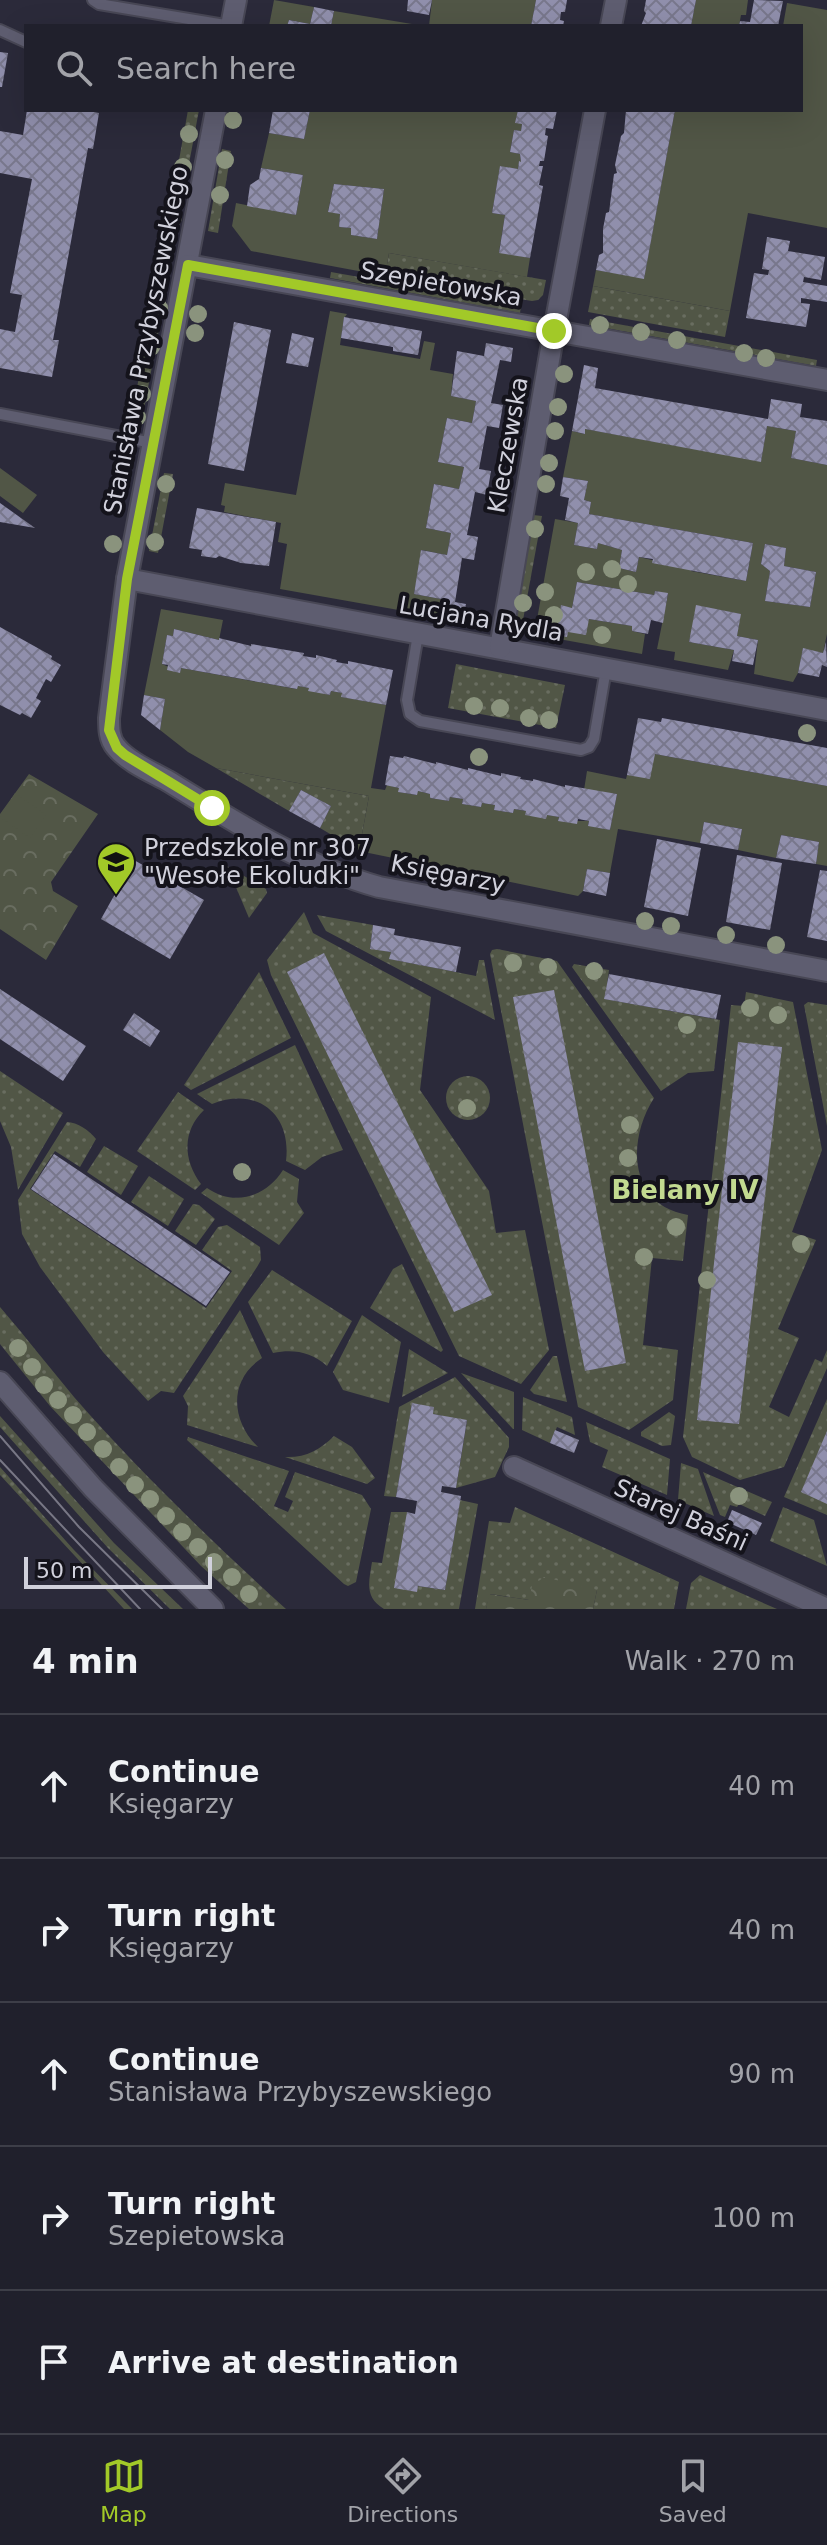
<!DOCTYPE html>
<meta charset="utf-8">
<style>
:root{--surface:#20202c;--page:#2d2d38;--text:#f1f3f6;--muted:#a2a3a9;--line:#3d3e48;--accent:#a2c928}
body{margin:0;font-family:"DejaVu Sans",sans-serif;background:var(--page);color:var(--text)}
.scale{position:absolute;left:24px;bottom:20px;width:188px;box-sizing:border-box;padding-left:8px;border:4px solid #d1d1dc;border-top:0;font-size:22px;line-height:28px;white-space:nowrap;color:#d1d1dc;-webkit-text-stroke:6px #14131b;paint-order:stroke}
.stop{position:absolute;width:24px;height:24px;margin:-18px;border:6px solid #a2c928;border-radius:50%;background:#fff}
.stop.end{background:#a2c928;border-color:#fff;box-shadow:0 2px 8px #0008}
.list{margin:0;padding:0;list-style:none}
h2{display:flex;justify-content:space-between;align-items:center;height:104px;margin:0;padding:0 32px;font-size:34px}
h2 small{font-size:26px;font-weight:400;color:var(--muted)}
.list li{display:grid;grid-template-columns:52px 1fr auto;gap:24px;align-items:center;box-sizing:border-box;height:144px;padding:0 32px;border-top:2px solid var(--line)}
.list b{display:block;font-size:30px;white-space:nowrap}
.list p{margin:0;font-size:26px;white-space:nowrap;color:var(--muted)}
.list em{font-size:26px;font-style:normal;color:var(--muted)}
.icon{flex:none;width:44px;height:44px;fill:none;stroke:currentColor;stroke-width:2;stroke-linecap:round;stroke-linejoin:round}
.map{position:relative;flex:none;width:827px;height:1609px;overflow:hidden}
.search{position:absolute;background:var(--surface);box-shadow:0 8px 32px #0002;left:24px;right:24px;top:24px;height:88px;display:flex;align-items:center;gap:20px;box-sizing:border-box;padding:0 28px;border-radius:0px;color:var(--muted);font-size:30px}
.sheet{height:824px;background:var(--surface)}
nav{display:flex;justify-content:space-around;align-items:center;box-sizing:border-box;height:112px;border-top:2px solid var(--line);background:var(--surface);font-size:22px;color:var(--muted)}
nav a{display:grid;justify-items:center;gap:4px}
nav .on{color:var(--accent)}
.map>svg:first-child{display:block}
.grass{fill:url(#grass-dots)}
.park{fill:url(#park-crowns)}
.garden{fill:#515646;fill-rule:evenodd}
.building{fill:url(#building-cross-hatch)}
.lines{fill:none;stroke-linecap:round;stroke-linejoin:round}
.lane-casing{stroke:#484755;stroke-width:14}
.street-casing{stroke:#484755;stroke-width:24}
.secondary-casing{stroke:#484755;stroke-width:24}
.lane{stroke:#5e5d70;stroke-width:10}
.street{stroke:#5e5d70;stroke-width:20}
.secondary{stroke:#5e5d70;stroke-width:20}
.tram{stroke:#787785;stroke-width:2}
.tree{fill:#8a937d}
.route{stroke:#a2c928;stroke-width:10}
.labels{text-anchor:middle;stroke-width:8;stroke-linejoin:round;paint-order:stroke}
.street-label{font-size:24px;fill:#d1d1dc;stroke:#14131b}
.poi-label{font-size:24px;fill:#d1d1dc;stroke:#14131b;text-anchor:start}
.neighbourhood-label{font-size:26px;font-weight:bold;fill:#c2da90;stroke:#14131b}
</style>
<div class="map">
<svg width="827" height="1609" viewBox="0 0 827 1609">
<defs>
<pattern id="grass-dots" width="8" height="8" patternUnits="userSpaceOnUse" patternTransform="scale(2)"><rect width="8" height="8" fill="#515646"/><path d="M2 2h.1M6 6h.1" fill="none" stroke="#696d60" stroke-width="1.8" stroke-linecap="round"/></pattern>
<pattern id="park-crowns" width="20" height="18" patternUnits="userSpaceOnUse" patternTransform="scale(2)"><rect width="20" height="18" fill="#515646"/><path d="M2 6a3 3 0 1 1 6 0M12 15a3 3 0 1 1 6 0" fill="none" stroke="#696d60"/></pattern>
<pattern id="building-cross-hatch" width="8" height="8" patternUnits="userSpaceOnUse" patternTransform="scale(2)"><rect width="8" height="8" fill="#908fac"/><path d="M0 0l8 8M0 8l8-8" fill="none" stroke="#78778c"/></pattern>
</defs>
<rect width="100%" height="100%" fill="#2b2a3a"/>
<!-- grass -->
<g class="grass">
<polygon points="188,110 199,110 177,228 167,227"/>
<polygon points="222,149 231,151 218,233 208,231"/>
<polygon points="389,253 546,280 543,295 538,300 532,301 385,276"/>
<polygon points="331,272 521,306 520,313 330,278"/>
<polygon points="593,286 730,311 725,337 588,312"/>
<polygon points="154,295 165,297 141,425 130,426"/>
<polygon points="590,319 817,360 816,366 589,325"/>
<polygon points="164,473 173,474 158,553 149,551"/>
<polygon points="533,515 542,516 523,620 514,618"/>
<polygon points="456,664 565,685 556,728 448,708"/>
<polygon points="216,768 369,796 359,851 320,828 331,806 301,790 289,811"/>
<polygon points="227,866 266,889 267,893 249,918"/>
<polygon points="304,912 313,933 431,997 420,1090 489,1191 496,1233 525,1230 549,1350 521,1384 459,1356 271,975 267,960"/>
<polygon points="317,915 373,925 370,948 391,952 390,959 476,976 479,960 484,960 495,1020 326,931"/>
<path d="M497 949 557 961 654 1098C627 1140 628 1205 688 1215L683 1261 652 1258 643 1345 678 1350 673 1400 629 1430 578 1407 490 954 492 950Z"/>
<polygon points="574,964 609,970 605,999 720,1020 714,1071 688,1073 661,1091 572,967"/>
<polygon points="259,972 291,1038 191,1090 184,1085"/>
<polygon points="746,992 793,1002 822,1150 792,1232 816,1240 778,1329 799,1338 769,1407 789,1417 815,1359 822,1362 827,1350 827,1368 784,1467 740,1480 692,1457 683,1437 731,1005 744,1006"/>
<polygon points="808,1002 827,1005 827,1126 805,1010 804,1005"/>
<path d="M295 1045 343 1150 322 1157 305 1170 286 1161C292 1113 256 1086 212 1104L197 1094Z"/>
<polygon points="0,1071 63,1113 18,1190 11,1147 0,1121"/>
<circle cx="468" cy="1098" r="22"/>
<path d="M178 1092 204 1110C182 1131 183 1160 201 1184L195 1190 137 1151Z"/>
<path d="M67 1122C77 1122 90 1131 96 1139L80 1167 55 1151 30 1189 206 1308 232 1271 202 1250 218 1227 227 1225 260 1247 261 1260 257 1267 174 1393 161 1391 148 1401 103 1352 40 1267 22 1234 18 1200Z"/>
<polygon points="104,1146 138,1166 121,1195 87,1172"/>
<path d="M283 1170 299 1179 297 1202 304 1213 279 1245 201 1193 207 1188C234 1207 266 1197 283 1170Z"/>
<polygon points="149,1176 184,1199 168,1226 131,1202"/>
<polygon points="193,1204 199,1205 215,1219 196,1245 175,1231"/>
<polygon points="402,1264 443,1350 441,1352 370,1308 393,1269"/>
<path d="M272 1270 352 1321 327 1366C311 1352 294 1349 273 1353L248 1302Z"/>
<path d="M0 1307C25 1336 49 1367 74 1397 140 1472 212 1542 286 1609H249L201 1566 50 1406 0 1344Z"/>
<path d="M240 1310 262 1358C228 1380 231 1421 258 1447L187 1425 188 1406 183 1396Z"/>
<polygon points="362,1315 401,1342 389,1403 343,1390 333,1372"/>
<polygon points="409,1349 448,1373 402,1397"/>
<polygon points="553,1356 557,1356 567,1402 534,1394 530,1390"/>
<polygon points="461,1373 514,1392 514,1429 513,1429"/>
<polygon points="455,1377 509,1438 509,1447 495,1477 456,1488 467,1421 433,1414 412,1404 396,1497 384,1496 399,1407"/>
<polygon points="523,1397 572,1417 575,1435 557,1427 550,1443 522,1430"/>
<polygon points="827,1399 827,1515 784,1497"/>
<polygon points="669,1412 675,1416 671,1445 662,1446 641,1436 641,1432"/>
<polygon points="0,1416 114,1543 183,1609 170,1609 108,1548 0,1427"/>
<polygon points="586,1422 670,1459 667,1495 602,1467 608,1450 590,1442"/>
<path d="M334 1436 352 1447 375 1478 367 1484 285 1457C305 1458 320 1450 334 1436Z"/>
<polygon points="188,1437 289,1471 274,1506 288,1512 293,1501 285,1497 295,1472 362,1495 371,1509 356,1582 348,1586 344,1584 187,1440"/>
<polygon points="681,1463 698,1469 714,1516 678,1500"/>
<polygon points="0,1467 74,1550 132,1609 124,1609 0,1475"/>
<polygon points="703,1472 772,1502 765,1516 739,1504 737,1507 730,1505 725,1517 720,1515"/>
<path d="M460 1500 478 1504 459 1609H384C364 1597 369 1582 372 1562L382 1563 391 1512H407L418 1586 445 1590Z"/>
<polygon points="515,1507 679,1582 674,1609 593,1609 597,1590 529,1600 490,1594 486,1609 475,1609 489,1521 510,1523"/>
<polygon points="783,1507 814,1520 827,1566 770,1541"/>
<polygon points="700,1575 777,1609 686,1609 691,1583"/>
</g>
<!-- park -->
<g class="park">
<polygon points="29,774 98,814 51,882 53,891 78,906 46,960 0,929 0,814"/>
<polygon points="544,1577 597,1590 593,1609 486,1609 489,1594 529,1600 532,1586"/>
</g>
<!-- garden -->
<g class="garden">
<polygon points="274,0 314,7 310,24 289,20 287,26 269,26"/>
<polygon points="432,0 536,0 531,26 429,26"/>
<polygon points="696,0 748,0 746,15 741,15 739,26 691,26"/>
<polygon points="787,3 827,10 827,228 748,213 730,311 593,286 596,270 644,278 675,110 801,110 801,26 783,26"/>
<polygon points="334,11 424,26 331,26"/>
<path d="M310 110H518L516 122 522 124 521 131 514 130 510 152 520 154 521 162H519L518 169 500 167 492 213 505 215 499 252 530 258 527 277 389 253 385 276 251 251 232 226 236 203 296 215 303 175 261 168 269 133 304 139ZM334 184 384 189 377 239 351 235V228L339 227 340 214 328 211Z"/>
<polygon points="330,311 347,314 344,318 340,345 420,359 424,341 435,343 430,370 453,374 451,396 476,401 472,423 447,418 438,462 464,467 459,489 434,484 426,528 451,533 447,555 422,550 414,594 441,599 438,617 280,589 287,544 278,542 281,523 224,512 225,506 221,505 225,483 296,495"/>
<path d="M767 426 796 431 791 458 827 465V634L823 653 803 649 798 673 793 682 754 674 758 640 737 636 740 614 697 606 689 642 734 650 728 670 674 660 675 652 657 649 668 594 655 591 654 595 577 582 572 608 561 606 556 635 568 632 589 619 632 626V631L645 634 642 654 542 636 536 625 555 519 578 523 574 545 597 549 598 543 622 550 619 568 636 572 639 557 691 569V571L746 581 753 543 589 514 591 502 584 500 588 481 563 477 572 431 584 434 585 429 761 461ZM765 544 786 548 784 566 816 572 810 607 765 601 770 571 761 564Z"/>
<polygon points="0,468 37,495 23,513 0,496"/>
<polygon points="161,609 223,620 219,640 174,629 173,636 167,635 162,664 180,672 181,668 296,689 298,686 309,688 309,690 330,695 331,691 342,693 342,697 386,705 371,788 385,790 387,785 399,788 399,792 416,795 418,791 430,794 430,798 449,801 450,797 463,799 462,804 481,807 482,803 495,805 494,810 513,813 514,809 559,817 558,821 589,821 588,825 610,830 617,794 584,790 587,771 626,779 627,775 655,754 827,786 827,866 816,864 819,842 781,835 776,858 738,850 742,829 704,822 700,843 618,829 610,873 587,869 583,891 578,896 359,851 369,796 216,768 188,752 160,730 165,699 144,695"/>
<polygon points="15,793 46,815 30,838 0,817"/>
</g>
<!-- building -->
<g class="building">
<polygon points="408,0 432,0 429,15 407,11"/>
<polygon points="536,0 567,0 565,12 561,12 560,20 564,21 563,26 531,26"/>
<polygon points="646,0 696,0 691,26 641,26 646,13 644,11"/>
<polygon points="754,0 783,1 778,26 739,26 740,21 750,22"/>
<polygon points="314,7 334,11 331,26 287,26 289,20 310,24"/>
<polygon points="0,52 8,53 2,87 0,87"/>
<polygon points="27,110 84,110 99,113 93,149 88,148 53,340 59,340 52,377 0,368 0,329 15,332 22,295 10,293 32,179 0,173 0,131 23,135"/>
<polygon points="273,110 310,110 304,139 269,133"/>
<polygon points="518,110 557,110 553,129 546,128 545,135 548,136 544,161 540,161 539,166 543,166 539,185 543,186 530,258 499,253 505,215 492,213 500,166 518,169 519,161 521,162 520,154 510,152 514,130 521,131 522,124 515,123"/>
<polygon points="626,110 675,110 644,279 596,270 599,255 603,253 603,229 606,213 609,212 614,174 617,173 615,165 621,136 624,133"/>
<polygon points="261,168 303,175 296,215 247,206 250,185 259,179"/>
<polygon points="334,184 384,189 377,239 351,235 351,228 339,227 340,214 328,212"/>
<polygon points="767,237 790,241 788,251 825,257 821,280 804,277 803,282 827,286 827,302 801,298 801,303 810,304 806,327 746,318 754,273 768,275 769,270 762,269"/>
<polygon points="344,317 422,331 418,355 393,351 393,347 341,338"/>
<polygon points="234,322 271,330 244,471 208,464"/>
<polygon points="292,333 314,338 308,367 286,363"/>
<polygon points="486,343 513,348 511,362 500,360 491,403 503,405 499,428 487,426 479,469 491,471 487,495 475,492 467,535 478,537 474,560 462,558 455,602 466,604 464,616 448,613 447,619 438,617 441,599 414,594 421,550 447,555 451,533 426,528 434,484 459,489 464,467 438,462 447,418 472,423 476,401 451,396 457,351 484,356"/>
<polygon points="584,365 598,368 595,388 746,415 768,419 771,399 802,404 800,417 827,421 827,465 791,458 796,431 767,426 761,462 585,429 585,434 572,431"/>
<polygon points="563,477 588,481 584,500 591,502 589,514 753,543 746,581 652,563 653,559 639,557 636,572 619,568 622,550 598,543 597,549 574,545 578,523 565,520 569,498 560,496"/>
<polygon points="0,503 35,528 0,522"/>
<polygon points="197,508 276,522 269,566 241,563 219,556 216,558 201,556 202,550 189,548"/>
<polygon points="765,544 786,548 784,566 816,572 810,607 765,601 770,571 761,564"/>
<polygon points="577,582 654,595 655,591 668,593 663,623 651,620 648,634 632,631 632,626 589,619 586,635 568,632 567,637 556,635 561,605 572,608"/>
<polygon points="696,605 741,614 737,636 758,640 753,665 732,661 734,650 689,642"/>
<polygon points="0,627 52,656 51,659 61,665 51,682 46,679 36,698 41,701 31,718 22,713 20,715 0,705"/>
<polygon points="174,629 219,640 219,638 251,646 251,644 304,653 303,656 316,658 316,655 337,660 336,662 348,664 348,661 393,670 386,705 341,697 342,693 331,691 330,695 308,691 309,688 298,686 297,689 181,668 180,673 167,670 168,665 162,664 167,635 173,636"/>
<polygon points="826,642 827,667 822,665 819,677 798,673 803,648 823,653"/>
<polygon points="144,695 165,699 160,730 141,715"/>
<polygon points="638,718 661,722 662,718 827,748 827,786 655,754 650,779 627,775"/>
<polygon points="390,756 403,758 404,756 436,764 436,762 468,770 468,768 501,776 501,773 521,777 520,779 533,781 533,779 565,787 565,785 617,794 610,830 588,826 589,821 578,819 577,824 558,821 559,817 547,815 546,819 525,815 526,811 514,809 513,813 494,810 495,805 482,803 481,807 462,804 463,799 450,797 449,801 430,798 430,794 418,791 417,795 398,792 399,788 385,785"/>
<polygon points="301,790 331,806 320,828 289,811"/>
<polygon points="704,822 742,829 738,850 700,843"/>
<polygon points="781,835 819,842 816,864 776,858"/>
<polygon points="657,839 701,848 688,916 644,907"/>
<polygon points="737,855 782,863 770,930 726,922"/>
<polygon points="134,860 204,900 170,959 101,919"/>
<polygon points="587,869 610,873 606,896 583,891"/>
<polygon points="820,870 827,871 827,941 807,937"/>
<polygon points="373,925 395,929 394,935 461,947 456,972 389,959 391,952 370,949"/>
<polygon points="324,953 492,1295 454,1312 287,972"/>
<polygon points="609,974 721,995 716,1019 604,999"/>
<polygon points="0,989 86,1046 63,1081 0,1039"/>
<polygon points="554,990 626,1363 585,1371 513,997"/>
<polygon points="134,1013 160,1031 150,1047 123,1030"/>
<polygon points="738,1042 782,1047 739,1424 697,1420"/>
<polygon points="54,1154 230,1272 206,1306 31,1189"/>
<polygon points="412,1403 434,1407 433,1414 467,1420 456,1488 442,1486 441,1492 461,1496 445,1590 418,1586 417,1592 394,1588 407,1512 415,1514 417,1501 396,1497"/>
<polygon points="555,1430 579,1440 574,1453 550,1443"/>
<polygon points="827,1431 827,1504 801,1492"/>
<polygon points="732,1510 762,1523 756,1535 727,1522"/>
</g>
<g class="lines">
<!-- lane casing -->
<g class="lane-casing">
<g id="lane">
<polyline points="93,0 99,4 231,26"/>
<polyline points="0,30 26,42"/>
<polyline points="0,414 153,443"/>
<polyline points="418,634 407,700 410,714 420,721 581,750 589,747 594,739 606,669"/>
</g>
</g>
<!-- street casing -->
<g class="street-casing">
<g id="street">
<polyline points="231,26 236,0"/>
<polyline points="611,26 616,0"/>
<path d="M216 110 127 579 109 718C109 728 109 739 116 747 128 762 152 772 168 781 235 822 303 866 379 887L827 971"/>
<polyline points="188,265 827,380"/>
<polyline points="127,579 827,710"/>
<polyline points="500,648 554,331 595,110"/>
<polyline points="514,1467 827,1609"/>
</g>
</g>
<!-- secondary casing -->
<g class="secondary-casing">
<polyline id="secondary" points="0,1382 93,1488 213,1609"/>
</g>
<!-- lane -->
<use href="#lane" class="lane"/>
<!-- street -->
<use href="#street" class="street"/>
<!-- secondary -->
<use href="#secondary" class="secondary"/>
<!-- tram -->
<g class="tram">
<polyline points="0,1436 79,1527 162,1609"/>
<polyline points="0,1460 140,1609"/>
</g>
</g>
<!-- trees -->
<g class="tree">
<circle cx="233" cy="120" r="9"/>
<circle cx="189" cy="134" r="9"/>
<circle cx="225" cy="160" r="9"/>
<circle cx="183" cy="167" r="9"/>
<circle cx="178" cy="190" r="9"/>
<circle cx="220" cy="195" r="9"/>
<circle cx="173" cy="218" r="9"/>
<circle cx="159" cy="308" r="9"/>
<circle cx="198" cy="314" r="9"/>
<circle cx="600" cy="325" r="9"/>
<circle cx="641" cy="332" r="9"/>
<circle cx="195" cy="333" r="9"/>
<circle cx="677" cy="340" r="9"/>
<circle cx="151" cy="347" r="9"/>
<circle cx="744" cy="353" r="9"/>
<circle cx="766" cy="358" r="9"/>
<circle cx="564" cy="374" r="9"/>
<circle cx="142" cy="394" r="9"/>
<circle cx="558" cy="407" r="9"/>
<circle cx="137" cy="417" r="9"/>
<circle cx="555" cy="431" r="9"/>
<circle cx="549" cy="463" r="9"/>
<circle cx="166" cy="484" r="9"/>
<circle cx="546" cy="484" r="9"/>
<circle cx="535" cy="529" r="9"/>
<circle cx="155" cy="542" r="9"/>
<circle cx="113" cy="544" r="9"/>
<circle cx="612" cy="569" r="9"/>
<circle cx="586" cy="572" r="9"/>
<circle cx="628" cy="584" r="9"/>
<circle cx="545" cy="592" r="9"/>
<circle cx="523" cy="603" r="9"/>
<circle cx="554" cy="615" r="9"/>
<circle cx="602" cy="635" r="9"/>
<circle cx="474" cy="706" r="9"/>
<circle cx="500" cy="708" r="9"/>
<circle cx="529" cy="718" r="9"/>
<circle cx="549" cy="720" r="9"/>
<circle cx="807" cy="733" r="9"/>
<circle cx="479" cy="757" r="9"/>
<circle cx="645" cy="921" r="9"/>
<circle cx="671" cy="926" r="9"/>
<circle cx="726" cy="935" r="9"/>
<circle cx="776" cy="945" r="9"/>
<circle cx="513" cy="963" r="9"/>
<circle cx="548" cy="967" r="9"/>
<circle cx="594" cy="971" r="9"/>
<circle cx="750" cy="1008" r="9"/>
<circle cx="778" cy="1015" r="9"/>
<circle cx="687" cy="1025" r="9"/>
<circle cx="467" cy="1108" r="9"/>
<circle cx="630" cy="1125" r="9"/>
<circle cx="628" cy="1158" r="9"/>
<circle cx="242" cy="1172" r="9"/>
<circle cx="676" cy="1227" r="9"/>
<circle cx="801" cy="1244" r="9"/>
<circle cx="644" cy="1257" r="9"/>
<circle cx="707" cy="1280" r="9"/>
<circle cx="18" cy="1348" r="9"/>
<circle cx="32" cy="1367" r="9"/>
<circle cx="44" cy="1385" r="9"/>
<circle cx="58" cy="1400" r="9"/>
<circle cx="73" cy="1415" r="9"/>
<circle cx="87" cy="1432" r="9"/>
<circle cx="103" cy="1449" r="9"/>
<circle cx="119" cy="1467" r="9"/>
<circle cx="135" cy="1485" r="9"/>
<circle cx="739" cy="1496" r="9"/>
<circle cx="150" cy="1499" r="9"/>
<circle cx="166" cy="1516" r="9"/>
<circle cx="182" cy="1532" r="9"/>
<circle cx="198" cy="1547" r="9"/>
<circle cx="214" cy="1562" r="9"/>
<circle cx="232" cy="1577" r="9"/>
<circle cx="249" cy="1594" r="9"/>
</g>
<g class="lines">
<!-- route -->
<polyline class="route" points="212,808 125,755 117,748 109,730 127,579 188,265 554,331"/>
</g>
<!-- icons -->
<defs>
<g id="school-pin" transform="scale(2)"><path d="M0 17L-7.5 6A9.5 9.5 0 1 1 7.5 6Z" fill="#a2c928" stroke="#14131b"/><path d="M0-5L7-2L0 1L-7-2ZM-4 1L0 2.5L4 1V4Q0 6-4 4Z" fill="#111"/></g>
</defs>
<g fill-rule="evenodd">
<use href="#school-pin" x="116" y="862"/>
</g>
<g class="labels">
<!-- street labels -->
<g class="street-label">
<text transform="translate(441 284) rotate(10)" y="8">Szepietowska</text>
<text transform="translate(146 340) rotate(-79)" y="8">Stanisława Przybyszewskiego</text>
<text transform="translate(508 445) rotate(-80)" y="8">Kleczewska</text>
<text transform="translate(481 619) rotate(10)" y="8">Lucjana Rydla</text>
<text transform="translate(448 874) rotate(11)" y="8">Księgarzy</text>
<text transform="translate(681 1515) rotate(24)" y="8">Starej Baśni</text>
</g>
<!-- poi labels -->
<g class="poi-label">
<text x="144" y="856">Przedszkole nr 307<tspan x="144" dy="28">"Wesołe Ekoludki"</tspan></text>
</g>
<!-- neighbourhood labels -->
<g class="neighbourhood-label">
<text x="685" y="1199">Bielany IV</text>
</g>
</g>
</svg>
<div class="scale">50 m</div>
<div class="stop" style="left:212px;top:808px"></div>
<div class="stop end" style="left:554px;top:331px"></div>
<div class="search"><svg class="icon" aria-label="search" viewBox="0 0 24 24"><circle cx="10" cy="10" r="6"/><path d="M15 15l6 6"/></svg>Search here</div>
</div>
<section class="sheet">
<h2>4 min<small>Walk · 270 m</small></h2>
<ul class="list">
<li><svg class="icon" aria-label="ahead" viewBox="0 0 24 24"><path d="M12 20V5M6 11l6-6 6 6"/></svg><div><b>Continue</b><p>Księgarzy</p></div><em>40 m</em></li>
<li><svg class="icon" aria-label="right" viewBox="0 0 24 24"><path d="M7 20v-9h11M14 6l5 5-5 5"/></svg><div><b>Turn right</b><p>Księgarzy</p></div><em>40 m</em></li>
<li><svg class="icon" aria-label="ahead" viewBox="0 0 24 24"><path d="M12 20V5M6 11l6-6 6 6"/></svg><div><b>Continue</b><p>Stanisława Przybyszewskiego</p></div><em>90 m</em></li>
<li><svg class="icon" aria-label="right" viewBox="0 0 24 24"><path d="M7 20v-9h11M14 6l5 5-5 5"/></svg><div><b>Turn right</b><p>Szepietowska</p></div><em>100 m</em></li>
<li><svg class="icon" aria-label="arrive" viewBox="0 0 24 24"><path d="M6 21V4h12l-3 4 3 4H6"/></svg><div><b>Arrive at destination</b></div></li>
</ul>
</section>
<nav>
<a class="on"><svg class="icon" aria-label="map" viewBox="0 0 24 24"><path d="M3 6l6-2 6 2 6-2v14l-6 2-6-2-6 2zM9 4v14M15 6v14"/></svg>Map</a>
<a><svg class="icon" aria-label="directions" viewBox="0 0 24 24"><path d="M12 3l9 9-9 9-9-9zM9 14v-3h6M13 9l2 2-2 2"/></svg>Directions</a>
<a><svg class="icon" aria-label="saved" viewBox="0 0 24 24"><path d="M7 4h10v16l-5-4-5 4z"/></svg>Saved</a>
</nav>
